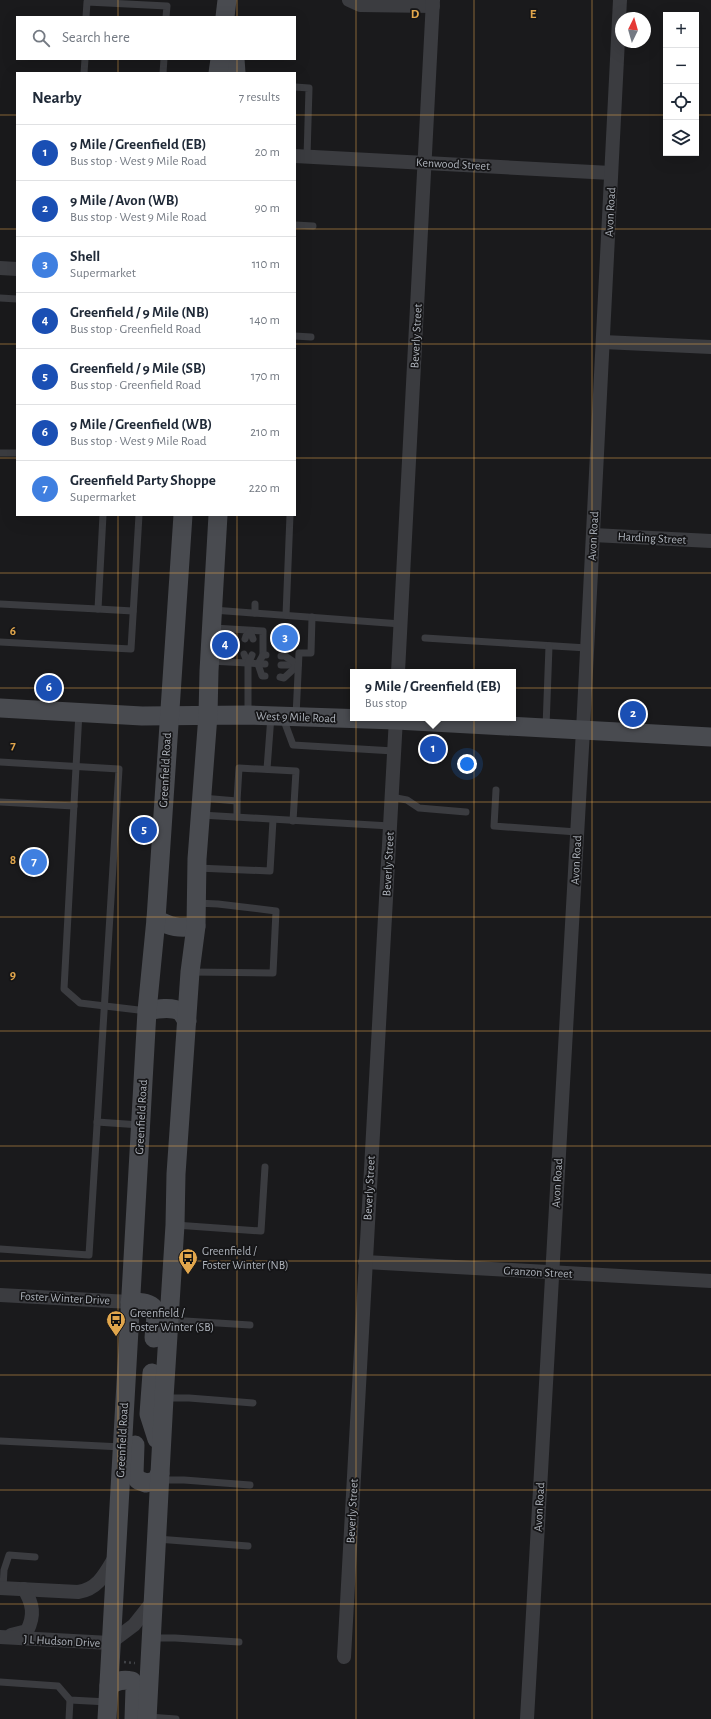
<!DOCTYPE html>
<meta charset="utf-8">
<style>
:root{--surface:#fff;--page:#f6f6f7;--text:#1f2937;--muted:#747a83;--line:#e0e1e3;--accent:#ea580c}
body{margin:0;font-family:"Alegreya Sans",sans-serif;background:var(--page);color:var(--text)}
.controls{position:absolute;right:12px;top:12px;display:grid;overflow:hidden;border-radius:0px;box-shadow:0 4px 16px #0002}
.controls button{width:36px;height:36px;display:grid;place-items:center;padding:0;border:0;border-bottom:1px solid var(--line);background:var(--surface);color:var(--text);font:20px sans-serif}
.compass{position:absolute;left:615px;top:12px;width:36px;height:36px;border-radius:50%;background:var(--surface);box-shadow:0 4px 16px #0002;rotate:5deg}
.you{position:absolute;left:467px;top:764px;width:14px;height:14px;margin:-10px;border:3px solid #fff;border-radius:50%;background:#1a73e8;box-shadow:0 0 0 6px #1a73e833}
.badge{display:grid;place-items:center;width:26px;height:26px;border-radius:50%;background:var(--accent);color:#fff;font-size:13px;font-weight:700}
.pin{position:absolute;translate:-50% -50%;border:2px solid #fff;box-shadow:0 1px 4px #0006}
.popup{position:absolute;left:350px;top:669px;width:166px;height:52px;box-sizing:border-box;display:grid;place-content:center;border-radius:0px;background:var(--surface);filter:drop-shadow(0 1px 3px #0005);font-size:13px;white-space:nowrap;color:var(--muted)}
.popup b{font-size:15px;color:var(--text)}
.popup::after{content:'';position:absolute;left:50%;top:100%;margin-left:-8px;border:8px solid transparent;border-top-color:var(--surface)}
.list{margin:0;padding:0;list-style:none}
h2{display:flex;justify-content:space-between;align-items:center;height:52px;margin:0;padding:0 16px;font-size:17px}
h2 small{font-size:13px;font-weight:400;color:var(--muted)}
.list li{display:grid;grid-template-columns:26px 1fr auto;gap:12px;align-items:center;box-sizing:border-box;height:56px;padding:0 16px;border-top:1px solid var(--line)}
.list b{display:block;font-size:15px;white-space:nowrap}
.list p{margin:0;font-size:13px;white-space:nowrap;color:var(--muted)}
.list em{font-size:13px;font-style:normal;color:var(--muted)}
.icon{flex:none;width:22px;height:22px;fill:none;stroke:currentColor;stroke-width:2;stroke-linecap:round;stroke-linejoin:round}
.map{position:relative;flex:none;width:711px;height:1719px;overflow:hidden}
.search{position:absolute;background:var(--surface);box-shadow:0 4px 16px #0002;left:16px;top:16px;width:280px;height:44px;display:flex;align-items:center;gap:10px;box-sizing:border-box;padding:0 14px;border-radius:0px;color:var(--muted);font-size:15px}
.panel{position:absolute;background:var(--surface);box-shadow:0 4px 16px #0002;left:16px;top:72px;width:280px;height:444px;border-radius:0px}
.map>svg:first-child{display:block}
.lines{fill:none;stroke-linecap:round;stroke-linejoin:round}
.path{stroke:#414347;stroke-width:2.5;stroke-dasharray:2 3;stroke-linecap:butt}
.lane{stroke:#3b3c40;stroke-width:7}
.street{stroke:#3b3c40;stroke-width:14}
.secondary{stroke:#494b50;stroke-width:19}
.grid{fill:none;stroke:#e1a64c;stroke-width:1;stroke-opacity:0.55}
.labels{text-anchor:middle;stroke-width:3.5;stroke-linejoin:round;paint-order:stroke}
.street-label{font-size:12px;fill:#adb2ba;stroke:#151517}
.poi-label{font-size:12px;fill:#adb2ba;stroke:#151517;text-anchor:start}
.grid-label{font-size:13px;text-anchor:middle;font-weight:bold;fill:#e1a64c;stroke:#151517;stroke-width:3.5;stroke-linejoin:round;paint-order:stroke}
</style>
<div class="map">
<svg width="711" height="1719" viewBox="0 0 711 1719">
<rect width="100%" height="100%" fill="#1a1a1c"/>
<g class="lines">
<!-- path -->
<polyline class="path" points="124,1662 135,1663"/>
<!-- lane -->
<g class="lane">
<polyline points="86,17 87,2 167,6 166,17"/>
<polyline points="84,73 85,59"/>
<polyline points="163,73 164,59"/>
<polyline points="295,87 309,88 307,157"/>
<polyline points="295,225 313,226"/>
<polyline points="0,298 17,299"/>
<polyline points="295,336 311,337"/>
<polyline points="0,453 17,453"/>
<polyline points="103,515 98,609 133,611"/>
<polyline points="0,604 98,609"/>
<polyline points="213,610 401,624"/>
<polyline points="255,613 255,604"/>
<polyline points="286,615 290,515"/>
<polyline points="213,628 263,631 263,655"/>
<polyline points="425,638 587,648"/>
<polyline points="245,639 246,636 250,631 253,639"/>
<polyline points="0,642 131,649 139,515"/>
<polyline points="244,654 248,664"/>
<polyline points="210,661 265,664"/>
<polyline points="281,665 298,665"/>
<polyline points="265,676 262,676 258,664 263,655 266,655"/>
<polyline points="280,677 284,678 298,665 285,656 281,656"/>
<polyline points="79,712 64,989 80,1003 147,1011"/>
<polyline points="248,715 248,664 252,655"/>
<polyline points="296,716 299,653 311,653 312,617"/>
<polyline points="283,718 293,745 394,751"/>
<polyline points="546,727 549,646"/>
<polyline points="0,762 119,769 89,1255 0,1249"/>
<polyline points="267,769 271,716"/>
<polyline points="496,790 494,826 577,832"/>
<polyline points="391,797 407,800 419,808 466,812"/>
<polyline points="202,798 237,801 237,817"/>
<polyline points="237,801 239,768 296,771 293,821"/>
<polyline points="0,802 74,806"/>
<polyline points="201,815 390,826"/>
<polyline points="197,868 270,871 273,820"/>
<polyline points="191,972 273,973 276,911 218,904 196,903"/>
<polyline points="97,1122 140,1125"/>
<polyline points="175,1225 261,1231 265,1167"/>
<polyline points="169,1320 250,1325"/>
<polyline points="164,1398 189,1398 253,1403"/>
<polyline points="0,1441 122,1447"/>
<polyline points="161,1480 184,1480 250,1485"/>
<polyline points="157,1539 248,1546"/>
<polyline points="3,1588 4,1570 9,1555 35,1557"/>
<polyline points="151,1638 175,1638 239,1642"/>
<polyline points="0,1682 58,1686 70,1700 108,1702"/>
<polyline points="148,1717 176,1719"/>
<polyline points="69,1719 70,1700"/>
</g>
<!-- street -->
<g class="street">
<polyline points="349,0 360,5 433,6"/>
<polyline points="295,156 611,173"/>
<polyline points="0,268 17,269"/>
<polyline points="603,342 711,347"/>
<polyline points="593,535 711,541"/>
<polyline points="398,672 433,0"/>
<polyline points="365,1262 711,1281"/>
<polyline points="0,1295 130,1302"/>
<path d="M0 1588 78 1592C98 1589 105 1574 115 1557"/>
<path d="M11 1635 27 1631C35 1615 33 1604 24 1589"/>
<polyline points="0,1637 110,1643 134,1625 153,1601"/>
<polyline points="344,1657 396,718"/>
<polyline points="527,1719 583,730 620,0"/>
</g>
<!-- secondary -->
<g class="secondary">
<polyline points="225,17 227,0"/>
<polyline points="235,59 236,73"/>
<polyline points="218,73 220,59"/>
<polyline points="0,708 142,716 248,715 396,720 711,737"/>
<path d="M156 919C170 927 180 929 196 926"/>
<path d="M147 1011C157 1009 172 1006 181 1012 183 1014 185 1018 187 1021"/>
<path d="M130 1302C162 1302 156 1312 154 1338"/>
<polyline points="152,1373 149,1414 157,1439"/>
<polyline points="135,1445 134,1474 138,1480 146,1483 156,1481 160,1473"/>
<path d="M109 1686C117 1681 122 1679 132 1681L135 1688 134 1719"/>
<polyline points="107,1719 147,1011 156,919 183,515"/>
<polyline points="147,1719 164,1398 175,1225 176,1174 190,972 196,926 197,859 208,715 209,671 218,515"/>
</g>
</g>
<!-- grid -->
<path class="grid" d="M118 0V17M237 0V17M356 0V1719M474 0V1719M592 0V1719M118 59V73M237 59V73M0 115H17M295 115H666M696 115H711M0 229H17M295 229H711M0 344H17M295 344H711M0 458H17M295 458H711M118 515V1719M237 515V1719M0 573H711M0 688H711M0 802H711M0 917H711M0 1031H711M0 1146H711M0 1261H711M0 1375H711M0 1490H711M0 1604H711"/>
<!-- icons -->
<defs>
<g id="bus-pin" transform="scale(1)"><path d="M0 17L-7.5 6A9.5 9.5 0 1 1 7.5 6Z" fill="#e1a64c" stroke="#151517"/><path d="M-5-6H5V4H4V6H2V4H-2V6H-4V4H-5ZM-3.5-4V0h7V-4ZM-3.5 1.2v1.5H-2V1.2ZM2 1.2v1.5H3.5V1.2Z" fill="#111"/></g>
</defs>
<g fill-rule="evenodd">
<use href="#bus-pin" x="188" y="1258"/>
<use href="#bus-pin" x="116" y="1320"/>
</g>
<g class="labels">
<!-- street labels -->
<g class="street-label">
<text transform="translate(453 164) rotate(3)" y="4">Kenwood Street</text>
<text transform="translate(610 212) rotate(-87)" y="4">Avon Road</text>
<text transform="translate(416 336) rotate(-87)" y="4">Beverly Street</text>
<text transform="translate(593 536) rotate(-87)" y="4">Avon Road</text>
<text transform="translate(652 538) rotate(3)" y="4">Harding Street</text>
<text transform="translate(296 717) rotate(2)" y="4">West 9 Mile Road</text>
<text transform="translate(165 770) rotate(-87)" y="4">Greenfield Road</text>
<text transform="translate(576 860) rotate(-87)" y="4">Avon Road</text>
<text transform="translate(388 864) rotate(-87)" y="4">Beverly Street</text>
<text transform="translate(141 1117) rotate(-87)" y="4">Greenfield Road</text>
<text transform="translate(557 1183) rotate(-87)" y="4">Avon Road</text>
<text transform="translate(369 1188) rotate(-87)" y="4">Beverly Street</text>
<text transform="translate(538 1272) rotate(3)" y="4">Granzon Street</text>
<text transform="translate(65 1298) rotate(3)" y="4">Foster Winter Drive</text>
<text transform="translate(122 1440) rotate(-87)" y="4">Greenfield Road</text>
<text transform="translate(539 1507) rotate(-87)" y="4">Avon Road</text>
<text transform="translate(352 1511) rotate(-87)" y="4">Beverly Street</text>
<text transform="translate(62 1641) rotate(3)" y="4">J L Hudson Drive</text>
</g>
<!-- poi labels -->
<g class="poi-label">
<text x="202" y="1255">Greenfield /<tspan x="202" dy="14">Foster Winter (NB)</tspan></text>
<text x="130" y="1317">Greenfield /<tspan x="130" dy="14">Foster Winter (SB)</tspan></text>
</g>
</g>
<g class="grid-label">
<text x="415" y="18">D</text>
<text x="533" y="18">E</text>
<text x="13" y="635">6</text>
<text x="13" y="749">7</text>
<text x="13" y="864">8</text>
<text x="13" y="979">9</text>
</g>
</svg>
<div class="controls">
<button>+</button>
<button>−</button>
<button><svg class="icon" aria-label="locate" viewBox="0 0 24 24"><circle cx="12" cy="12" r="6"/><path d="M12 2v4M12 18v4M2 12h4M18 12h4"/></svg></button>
<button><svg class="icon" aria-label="layers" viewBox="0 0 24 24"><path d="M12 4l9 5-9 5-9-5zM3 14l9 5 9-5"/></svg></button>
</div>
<svg class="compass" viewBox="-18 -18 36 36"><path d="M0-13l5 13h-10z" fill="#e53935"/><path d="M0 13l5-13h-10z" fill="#747a83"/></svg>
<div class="you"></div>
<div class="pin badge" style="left:433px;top:749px;background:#1a4fb4">1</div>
<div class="popup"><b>9 Mile / Greenfield (EB)</b>Bus stop</div>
<div class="pin badge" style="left:633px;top:714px;background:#1a4fb4">2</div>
<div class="pin badge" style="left:285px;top:638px;background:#3f7fe0">3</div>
<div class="pin badge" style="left:225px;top:645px;background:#1a4fb4">4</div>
<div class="pin badge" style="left:144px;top:830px;background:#1a4fb4">5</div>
<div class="pin badge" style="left:49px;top:688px;background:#1a4fb4">6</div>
<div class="pin badge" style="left:34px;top:862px;background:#3f7fe0">7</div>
<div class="search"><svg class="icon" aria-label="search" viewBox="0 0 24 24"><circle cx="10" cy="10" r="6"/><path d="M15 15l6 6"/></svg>Search here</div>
<section class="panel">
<h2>Nearby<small>7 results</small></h2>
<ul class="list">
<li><span class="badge" style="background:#1a4fb4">1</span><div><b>9 Mile / Greenfield (EB)</b><p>Bus stop · West 9 Mile Road</p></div><em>20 m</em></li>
<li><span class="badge" style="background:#1a4fb4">2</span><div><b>9 Mile / Avon (WB)</b><p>Bus stop · West 9 Mile Road</p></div><em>90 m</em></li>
<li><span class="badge" style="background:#3f7fe0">3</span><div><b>Shell</b><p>Supermarket</p></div><em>110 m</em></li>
<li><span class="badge" style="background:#1a4fb4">4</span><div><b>Greenfield / 9 Mile (NB)</b><p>Bus stop · Greenfield Road</p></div><em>140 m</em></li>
<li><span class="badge" style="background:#1a4fb4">5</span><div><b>Greenfield / 9 Mile (SB)</b><p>Bus stop · Greenfield Road</p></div><em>170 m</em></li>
<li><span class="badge" style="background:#1a4fb4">6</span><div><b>9 Mile / Greenfield (WB)</b><p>Bus stop · West 9 Mile Road</p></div><em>210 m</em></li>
<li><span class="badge" style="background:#3f7fe0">7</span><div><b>Greenfield Party Shoppe</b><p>Supermarket</p></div><em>220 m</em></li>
</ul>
</section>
</div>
